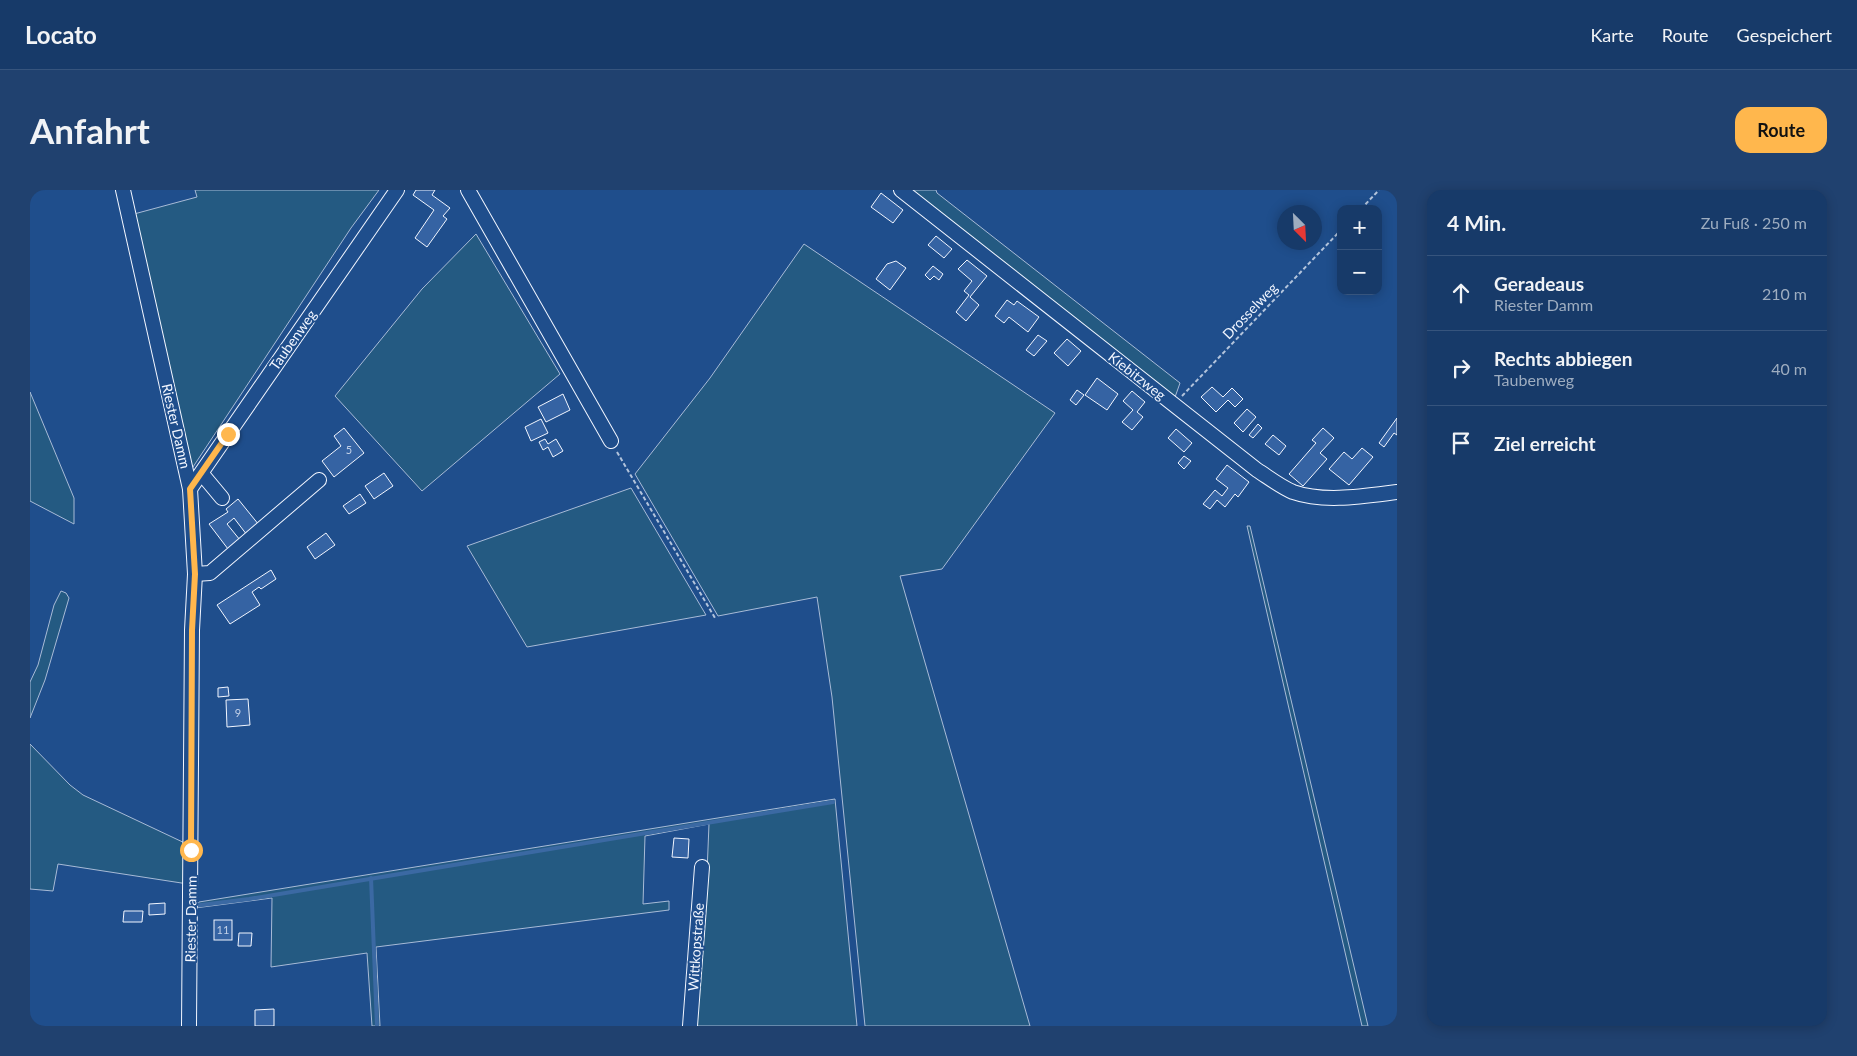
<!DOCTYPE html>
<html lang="de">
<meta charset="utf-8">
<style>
:root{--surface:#173a69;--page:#20416f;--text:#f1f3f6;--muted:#9eadc0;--line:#36547d;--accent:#ffb74d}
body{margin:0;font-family:Lato,sans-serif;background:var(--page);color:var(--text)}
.controls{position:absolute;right:15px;top:15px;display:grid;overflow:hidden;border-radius:10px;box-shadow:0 2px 12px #0003}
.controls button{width:45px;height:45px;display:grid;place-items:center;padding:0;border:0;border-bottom:1px solid var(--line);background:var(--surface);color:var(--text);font:25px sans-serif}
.compass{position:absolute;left:1247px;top:15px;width:45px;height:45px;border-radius:50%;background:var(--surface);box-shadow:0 2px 12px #0003;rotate:156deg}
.stop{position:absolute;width:15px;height:15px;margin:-11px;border:4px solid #ffb74d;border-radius:50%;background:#fff}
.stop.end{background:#ffb74d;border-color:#fff;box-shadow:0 1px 5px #0008}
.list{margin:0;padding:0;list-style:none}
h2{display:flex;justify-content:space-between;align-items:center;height:65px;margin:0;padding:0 20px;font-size:21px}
h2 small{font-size:16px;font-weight:400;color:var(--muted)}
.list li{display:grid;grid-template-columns:32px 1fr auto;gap:15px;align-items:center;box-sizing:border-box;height:75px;padding:0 20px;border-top:1px solid var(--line)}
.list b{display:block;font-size:19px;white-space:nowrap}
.list p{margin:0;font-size:16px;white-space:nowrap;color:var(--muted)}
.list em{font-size:16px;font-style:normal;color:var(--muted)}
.icon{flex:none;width:28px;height:28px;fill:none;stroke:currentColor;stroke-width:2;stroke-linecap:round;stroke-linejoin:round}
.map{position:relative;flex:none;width:1367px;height:836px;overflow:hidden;border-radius:15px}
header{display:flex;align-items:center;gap:30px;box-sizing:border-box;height:70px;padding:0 25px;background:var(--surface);border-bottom:1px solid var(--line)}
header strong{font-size:24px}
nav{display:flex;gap:28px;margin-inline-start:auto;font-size:18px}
.intro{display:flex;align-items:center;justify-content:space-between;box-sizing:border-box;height:120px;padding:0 30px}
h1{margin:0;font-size:35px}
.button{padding:12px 22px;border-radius:15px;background:var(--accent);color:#111;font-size:18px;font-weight:700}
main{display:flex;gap:30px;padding:0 30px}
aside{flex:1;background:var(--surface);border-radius:15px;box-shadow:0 2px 12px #0003}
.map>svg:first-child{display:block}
.green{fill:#245a82;stroke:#a8bbd7}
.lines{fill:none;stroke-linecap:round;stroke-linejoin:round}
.stream{stroke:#3b69a3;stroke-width:4}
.building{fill:#3563a3;stroke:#f2f6ff}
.minor-casing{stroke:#f2f6ff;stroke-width:16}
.path{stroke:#b3c4dc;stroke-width:2;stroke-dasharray:4 2.5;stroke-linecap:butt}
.minor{stroke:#1f4e8c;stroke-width:14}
.route{stroke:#ffb74d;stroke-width:6}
.labels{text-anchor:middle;stroke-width:4;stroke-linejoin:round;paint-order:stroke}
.number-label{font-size:11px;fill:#c3d1e8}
.street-label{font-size:14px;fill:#f2f6ff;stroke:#1f4e8c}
</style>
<header>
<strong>Locato</strong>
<nav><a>Karte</a><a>Route</a><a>Gespeichert</a></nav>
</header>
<div class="intro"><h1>Anfahrt</h1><a class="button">Route</a></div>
<main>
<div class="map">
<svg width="1367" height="836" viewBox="0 0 1367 836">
<rect width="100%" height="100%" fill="#1f4e8c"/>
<!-- green -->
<g class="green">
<polygon points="165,0 349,0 321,38 161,280 104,24 167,7"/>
<polygon points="875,0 906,0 907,3 1150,193 1144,210"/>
<polygon points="446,44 530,184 392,301 305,206 392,99"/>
<polygon points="774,54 1025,223 912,379 870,386 1000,836 835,836 802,507 787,407 688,426 605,284 680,188"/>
<polygon points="0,202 44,308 44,334 0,311"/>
<polygon points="601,298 676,425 497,457 437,356"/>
<polygon points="1217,336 1220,336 1338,836 1332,836"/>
<polygon points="31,401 36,403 39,408 15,490 0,528 0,492 8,475 24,415"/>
<polygon points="0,554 40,595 53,605 159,655 158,694 28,674 23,701 0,699"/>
<polygon points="805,609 827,836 665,836 676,707 679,634 615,646 613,714 639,711 639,720 346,757 350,836 342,836 337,763 241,777 242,708 165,718 169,712"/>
</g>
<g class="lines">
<!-- stream -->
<g class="stream">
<polyline points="341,688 347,836"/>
<polyline points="163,716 219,709 803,612"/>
</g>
</g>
<!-- building -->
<g class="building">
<polygon points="386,0 405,0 402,5 420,18 413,26 417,29 397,57 385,48 404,20 383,5"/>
<polygon points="851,3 873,20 863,33 841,17"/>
<polygon points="906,46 922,59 914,68 898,55"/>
<polygon points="937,70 957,86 940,107 949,115 936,131 926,122 939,105 934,101 942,91 928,79"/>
<polygon points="866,71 876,78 860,100 846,89 857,74"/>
<polygon points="903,76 913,84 909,90 904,86 900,90 895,85"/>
<polygon points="977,110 984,115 987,111 1009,127 998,142 979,127 974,133 965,126"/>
<polygon points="1008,145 1017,151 1004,166 996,160"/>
<polygon points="1037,149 1051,161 1038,176 1024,163"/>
<polygon points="1067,188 1088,204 1077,220 1055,205"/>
<polygon points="1182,197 1193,207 1202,198 1213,209 1205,217 1198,210 1186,222 1171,207"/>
<polygon points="1047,200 1054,205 1046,215 1040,210"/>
<polygon points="1102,201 1115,212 1107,222 1113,227 1102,240 1092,232 1103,220 1093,211"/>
<polygon points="533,204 540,220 516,232 508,217"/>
<polygon points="1217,219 1226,227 1213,242 1204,233"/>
<polygon points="1367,228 1367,245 1364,243 1354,257 1349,253"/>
<polygon points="511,229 518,243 501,251 495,237"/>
<polygon points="1228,234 1232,238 1223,248 1219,245"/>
<polygon points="314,238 334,263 304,287 292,271 311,256 304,246"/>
<polygon points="1293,238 1304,248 1290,263 1297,269 1273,296 1259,284 1286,253 1282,250"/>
<polygon points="1146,239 1162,253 1154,262 1138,248"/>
<polygon points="1243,245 1256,256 1249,265 1235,254"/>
<polygon points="515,249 518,254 526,249 533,261 523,267 518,257 513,260 509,252"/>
<polygon points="1332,258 1343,267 1319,295 1299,279 1314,262 1322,269"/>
<polygon points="1154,266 1161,271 1154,279 1148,273"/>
<polygon points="1197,275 1219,292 1208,307 1205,304 1195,317 1187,310 1180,319 1173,314 1185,300 1192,306 1198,298 1186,289"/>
<polygon points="354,283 363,296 344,309 335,296"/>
<polygon points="330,304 336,313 319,324 313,316"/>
<polygon points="208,309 229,335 217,345 204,328 197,334 210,350 198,359 179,334 198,322 196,319"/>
<polygon points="296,343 305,355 285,369 277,357"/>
<polygon points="241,380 246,389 231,399 229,397 222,402 230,415 200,434 187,415"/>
<polygon points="198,497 199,506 188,507 188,498"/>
<polygon points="218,509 220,535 197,537 196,510"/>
<polygon points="644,648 659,649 658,668 642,667"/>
<polygon points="135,713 135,724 119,725 119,714"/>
<polygon points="94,721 113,721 112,732 93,732"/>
<rect x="184" y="730" width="18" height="20"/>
<polygon points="209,743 222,743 221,756 208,756"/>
<polygon points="244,819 244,836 225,836 225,820"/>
</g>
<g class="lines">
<!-- minor casing -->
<g class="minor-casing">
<g id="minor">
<polyline points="93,0 160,299 165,384 162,440 159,836"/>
<polyline points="438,0 581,251"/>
<path d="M871 0 1227 280C1238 287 1251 297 1263 302 1294 313 1335 306 1367 302"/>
<polyline points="172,284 192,308"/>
<polyline points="160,299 367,0"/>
<polyline points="165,384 180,383 289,290"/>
<polyline points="660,836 672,677"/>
</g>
</g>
<!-- path -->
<g class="path">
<polyline points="1331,19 1349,0"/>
<polyline points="1152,206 1311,40"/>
<polyline points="587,262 685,428"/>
</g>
<!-- minor -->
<use href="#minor" class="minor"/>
</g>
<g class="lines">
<!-- route -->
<polyline class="route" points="161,660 162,440 165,384 160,299 198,244"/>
</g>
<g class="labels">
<!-- number labels -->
<g class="number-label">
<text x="319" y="264">5</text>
<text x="208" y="527">9</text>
<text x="193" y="744">11</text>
</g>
<!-- street labels -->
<g class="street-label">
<text transform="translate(1220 121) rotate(-46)" y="5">Drosselweg</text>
<text transform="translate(263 150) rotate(-55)" y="5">Taubenweg</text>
<text transform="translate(1107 186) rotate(38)" y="5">Kiebitzweg</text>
<text transform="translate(146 236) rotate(77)" y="5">Riester Damm</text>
<text transform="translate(161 729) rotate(-89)" y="5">Riester Damm</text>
<text transform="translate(666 757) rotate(-86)" y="5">Wittkopstraße</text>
</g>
</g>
</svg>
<div class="controls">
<button>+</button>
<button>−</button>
</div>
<svg class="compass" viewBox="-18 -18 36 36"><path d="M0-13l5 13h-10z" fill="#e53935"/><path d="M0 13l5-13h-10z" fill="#9eadc0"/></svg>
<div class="stop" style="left:161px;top:660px"></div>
<div class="stop end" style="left:198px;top:244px"></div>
</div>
<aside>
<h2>4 Min.<small>Zu Fuß · 250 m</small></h2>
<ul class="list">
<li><svg class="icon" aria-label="ahead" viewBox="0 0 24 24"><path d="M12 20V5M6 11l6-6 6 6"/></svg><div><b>Geradeaus</b><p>Riester Damm</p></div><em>210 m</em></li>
<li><svg class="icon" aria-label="right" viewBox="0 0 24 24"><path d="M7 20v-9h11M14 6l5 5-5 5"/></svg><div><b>Rechts abbiegen</b><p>Taubenweg</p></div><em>40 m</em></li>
<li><svg class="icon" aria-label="arrive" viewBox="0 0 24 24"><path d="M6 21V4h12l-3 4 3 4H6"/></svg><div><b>Ziel erreicht</b></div></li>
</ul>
</aside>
</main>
